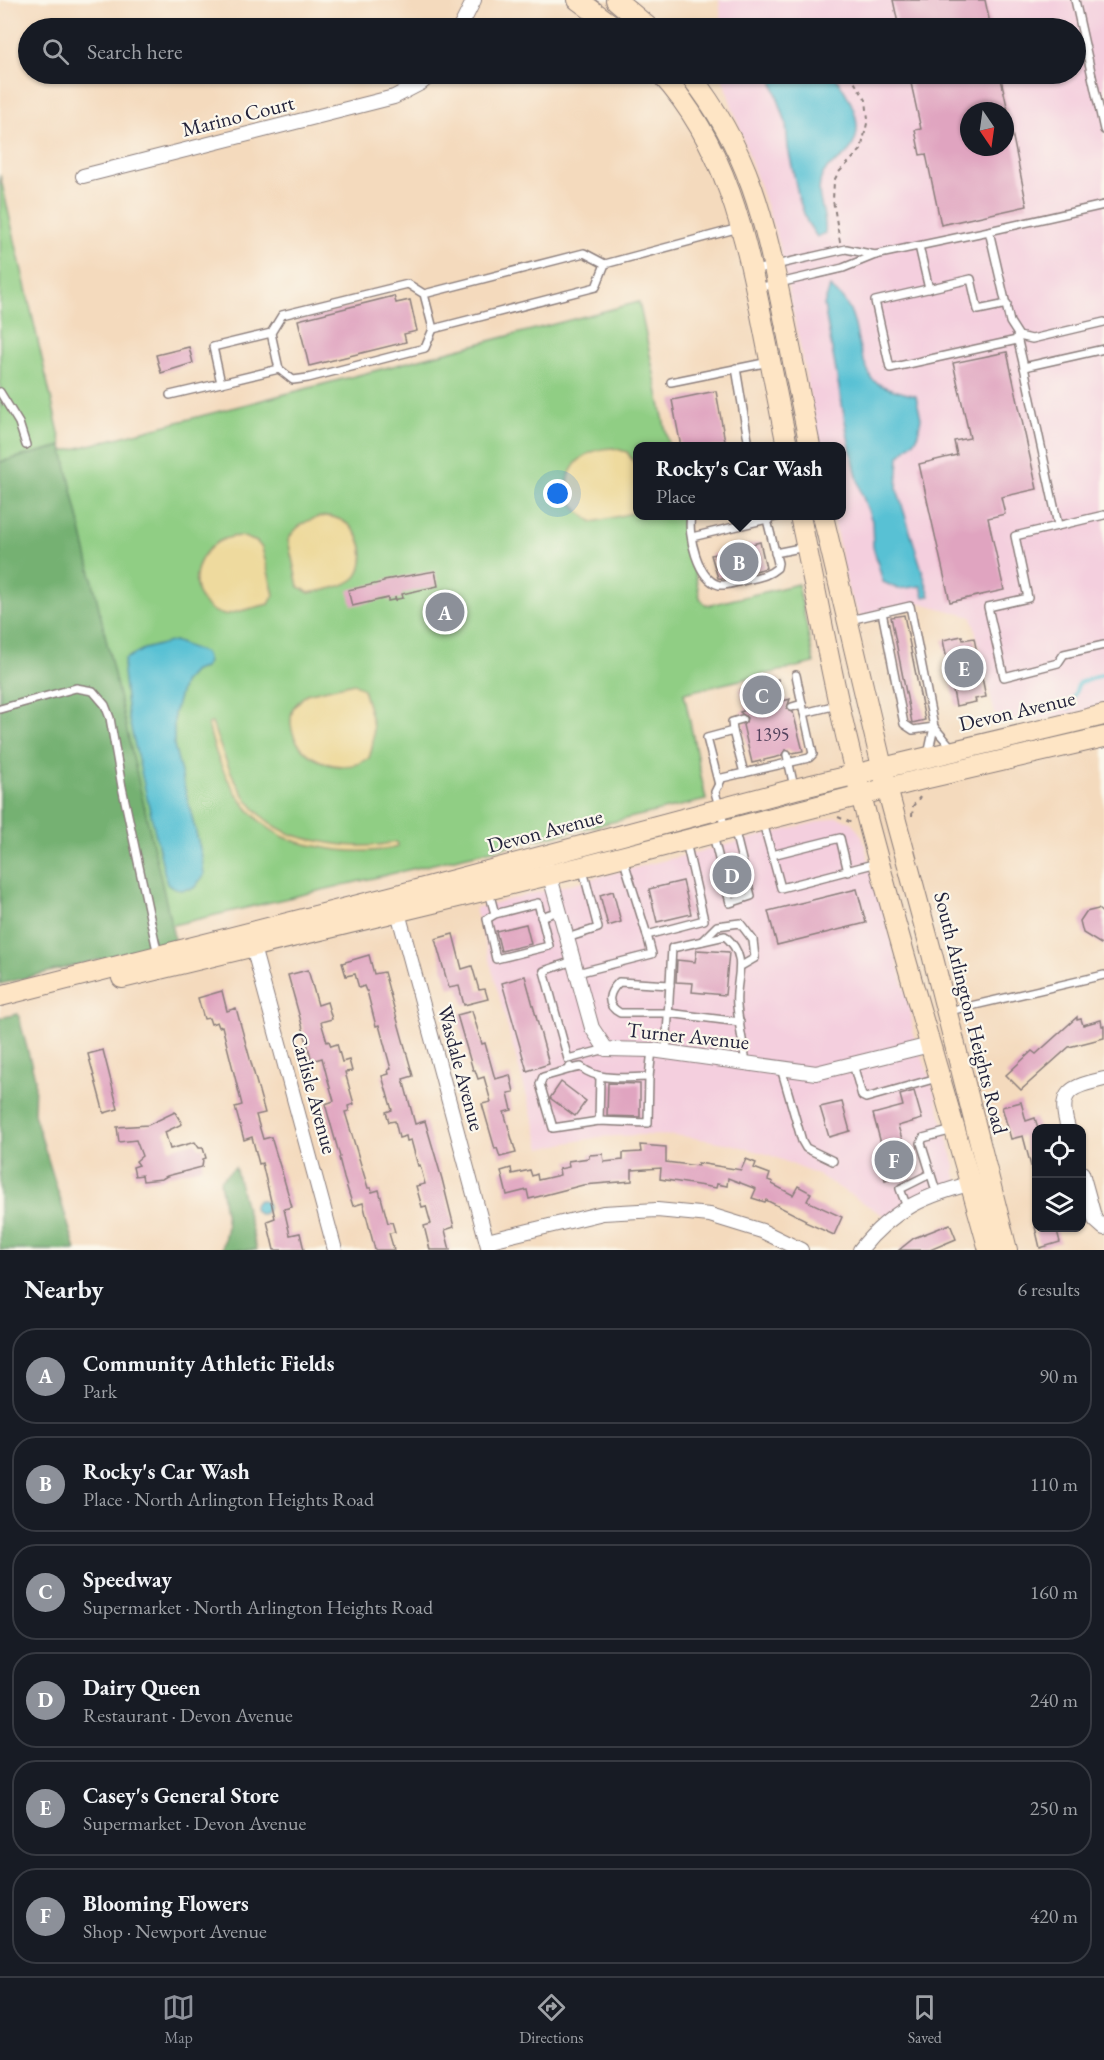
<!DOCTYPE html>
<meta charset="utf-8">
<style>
:root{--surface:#171b24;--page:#242831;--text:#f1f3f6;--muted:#9ea1a6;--line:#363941;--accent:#8c9099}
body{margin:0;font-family:"EB Garamond",serif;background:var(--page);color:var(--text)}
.controls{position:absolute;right:18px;bottom:18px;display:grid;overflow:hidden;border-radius:12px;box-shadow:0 2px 4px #0004}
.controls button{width:54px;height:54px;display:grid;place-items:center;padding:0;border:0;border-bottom:2px solid var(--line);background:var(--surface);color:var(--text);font:30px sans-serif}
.compass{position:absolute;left:960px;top:102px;width:54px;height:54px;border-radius:50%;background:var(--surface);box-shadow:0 2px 4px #0004;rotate:167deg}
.you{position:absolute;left:558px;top:494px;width:21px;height:21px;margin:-15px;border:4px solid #fff;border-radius:50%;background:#1a73e8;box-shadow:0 0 0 9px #1a73e833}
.badge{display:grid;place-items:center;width:39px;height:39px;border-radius:50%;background:var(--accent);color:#fff;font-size:20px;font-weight:700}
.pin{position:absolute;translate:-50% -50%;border:3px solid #fff;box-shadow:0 2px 6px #0006}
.popup{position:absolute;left:633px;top:442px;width:213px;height:78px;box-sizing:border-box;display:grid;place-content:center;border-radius:12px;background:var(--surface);filter:drop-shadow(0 2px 4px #0005);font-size:20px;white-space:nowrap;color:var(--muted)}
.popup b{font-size:22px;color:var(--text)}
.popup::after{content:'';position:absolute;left:50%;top:100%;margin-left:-12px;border:12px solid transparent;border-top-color:var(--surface)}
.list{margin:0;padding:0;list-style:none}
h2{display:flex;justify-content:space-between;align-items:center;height:78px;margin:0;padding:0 24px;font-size:26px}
h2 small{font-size:20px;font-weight:400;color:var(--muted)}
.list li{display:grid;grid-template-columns:39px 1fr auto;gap:18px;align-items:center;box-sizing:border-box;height:96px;margin:0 12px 12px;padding:0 12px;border:2px solid var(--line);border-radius:24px}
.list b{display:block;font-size:22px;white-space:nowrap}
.list p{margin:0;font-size:20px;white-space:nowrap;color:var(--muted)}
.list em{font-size:20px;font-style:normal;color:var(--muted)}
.icon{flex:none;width:33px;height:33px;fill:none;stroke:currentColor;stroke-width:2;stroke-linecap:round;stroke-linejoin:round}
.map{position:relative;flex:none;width:1104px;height:1250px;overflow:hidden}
.search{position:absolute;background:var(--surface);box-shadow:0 2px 4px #0004;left:18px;right:18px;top:18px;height:66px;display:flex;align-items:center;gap:15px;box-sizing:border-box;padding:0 21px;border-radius:33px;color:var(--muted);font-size:22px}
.sheet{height:726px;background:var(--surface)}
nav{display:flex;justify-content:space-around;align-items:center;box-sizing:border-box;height:84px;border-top:2px solid var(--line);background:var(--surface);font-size:16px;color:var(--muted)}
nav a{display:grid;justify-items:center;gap:3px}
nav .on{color:var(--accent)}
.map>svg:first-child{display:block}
.built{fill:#f4cfde;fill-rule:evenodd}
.green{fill:#90ce84;stroke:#597860;stroke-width:1.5}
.forest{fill:#74b172;stroke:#4b6a56;stroke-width:1.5}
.sand{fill:#eeda9e;stroke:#887e6c;stroke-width:1.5}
.water{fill:#58c1d4;stroke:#3d7288;stroke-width:1.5}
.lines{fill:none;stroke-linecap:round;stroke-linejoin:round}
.stream{stroke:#58c1d4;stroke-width:4}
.building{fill:#e0a4c0}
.lane-casing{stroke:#8b7e7c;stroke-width:10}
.street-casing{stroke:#8b7e7c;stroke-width:16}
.secondary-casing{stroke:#8b7e7c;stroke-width:22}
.path{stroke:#8b7e7c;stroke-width:2;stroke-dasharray:4.5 4.5;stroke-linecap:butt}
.lane{stroke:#fff;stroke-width:7}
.street{stroke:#fff;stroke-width:14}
.secondary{stroke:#fee5c5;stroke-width:20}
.labels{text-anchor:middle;stroke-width:4.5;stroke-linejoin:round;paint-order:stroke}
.number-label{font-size:18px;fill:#52425c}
.street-label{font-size:21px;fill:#22223b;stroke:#fbf7ec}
</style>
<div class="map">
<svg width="1104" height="1250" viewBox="0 0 1104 1250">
<rect width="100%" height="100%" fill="#fbf7ec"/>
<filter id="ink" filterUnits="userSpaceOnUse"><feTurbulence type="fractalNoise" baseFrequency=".0167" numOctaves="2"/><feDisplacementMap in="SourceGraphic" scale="12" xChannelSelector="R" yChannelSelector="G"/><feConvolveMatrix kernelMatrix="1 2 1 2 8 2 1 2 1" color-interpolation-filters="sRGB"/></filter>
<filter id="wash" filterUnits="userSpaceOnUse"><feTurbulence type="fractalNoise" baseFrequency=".008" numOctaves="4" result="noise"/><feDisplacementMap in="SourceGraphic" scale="24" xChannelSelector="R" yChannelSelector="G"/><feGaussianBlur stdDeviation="1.35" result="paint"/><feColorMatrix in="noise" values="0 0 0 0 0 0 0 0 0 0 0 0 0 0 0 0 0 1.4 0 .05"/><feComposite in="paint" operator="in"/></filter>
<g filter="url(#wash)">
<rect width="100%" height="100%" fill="#f4dabd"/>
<!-- built -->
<g class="built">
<path d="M719 0H1104V706L1058 717 997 724 972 617 921 603 860 617 848 590 833 516H841V446H820L779 243 721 74H1076V28H720L721 17ZM969 111H1005V147H969Z"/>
<polygon points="837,817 851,822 862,836 911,1012 913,1033 931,1080 955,1165 955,1173 959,1187 889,1219 822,1177 770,1155 731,1144 682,1136 642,1135 599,1137 541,1148 475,908"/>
</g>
<!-- green -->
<g class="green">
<polygon points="670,74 677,74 699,100 731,159 715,134"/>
<polygon points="0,175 62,446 0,462"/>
<polygon points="639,302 669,446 637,446 637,516 683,516 700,598 705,604 710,605 798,584 814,663 684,693 706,800 160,928 51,455"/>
</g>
<!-- forest -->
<g class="forest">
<polygon points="62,446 175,941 0,984 0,462"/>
<polygon points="18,1014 35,1078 34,1114 76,1250 0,1250 0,1018"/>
<polygon points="235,1167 257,1250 222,1250 227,1226 220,1180"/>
</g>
<!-- sand -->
<g class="sand">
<path d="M613 448 627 452 637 467V512L593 522C552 500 563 449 613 448Z"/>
<path d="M326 516C350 518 366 539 362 563 361 569 359 575 354 579 342 588 324 590 309 593L298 586 288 540C296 525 310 518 326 516Z"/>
<path d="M241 536 257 542 262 548 274 595 269 604 224 615C177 603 193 536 241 536Z"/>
<path d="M354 683 363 689C370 715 379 731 369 758 337 781 279 751 293 708L306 694Z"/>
<path d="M212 723C226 764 242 811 284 831 295 837 307 839 319 841 347 847 369 848 396 842L398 847C372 853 348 853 321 847 308 845 294 842 282 836 241 815 217 767 208 724Z"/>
</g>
<!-- water -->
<g class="water">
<path d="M770 74H833C849 95 870 129 847 153 836 165 823 165 820 183 816 200 828 216 825 233L817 237 807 222 799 199 788 148 786 123Z"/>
<path d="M830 287C863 312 851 335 866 366 868 370 870 376 872 379 880 388 904 393 916 396L921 418 917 438 899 456 897 489 930 596 924 597 921 586 898 589 883 582 873 547 872 521 861 492 850 448 829 333 824 305Z"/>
<polygon points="174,641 205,653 208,662 204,668 194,671 183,683 174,714 174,745 202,857 204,875 194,888 180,890 167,884 128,716 123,672 125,659 144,649"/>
<circle cx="261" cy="1207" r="7"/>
</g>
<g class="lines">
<!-- stream -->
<polyline class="stream" points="1069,708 1079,683 1104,674"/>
</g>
<g id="blocks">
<!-- building -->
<g class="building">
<polygon points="893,0 985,0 991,28 899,28"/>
<polygon points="909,74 1000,74 1008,111 969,111 969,147 1005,147 1005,119 1009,118 1027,206 941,225 926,154 920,155 915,130 921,129"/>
<polygon points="394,296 396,303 410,300 417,331 404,334 406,342 309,366 298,320"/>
<polygon points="189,347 193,363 161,373 156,355"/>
<polygon points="1007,352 1037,489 1001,497 1005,514 988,518 1004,590 950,602 919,464 957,455 954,441 970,438 953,363"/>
<polygon points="716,391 726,447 681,447 672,400"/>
<polygon points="760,542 766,568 728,579 718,578 711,555"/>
<polygon points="435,571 438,586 402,594 403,598 388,601 388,598 352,606 348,590 384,582 384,580"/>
<polygon points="904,615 925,720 912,723 891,617"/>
<polygon points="962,636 963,640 974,638 986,697 975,699 976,702 956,706 943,640"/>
<polygon points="778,679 783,701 790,699 787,708 789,711 793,712 803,751 792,753 789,750 785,750 781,756 752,763 743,725 746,722 747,718 740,712 746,710 740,689"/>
<polygon points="735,862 741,885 732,887 726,865"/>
<polygon points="683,881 691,914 657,922 649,889"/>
<polygon points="857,889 866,923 777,945 768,911"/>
<polygon points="613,891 621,922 608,926 600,895"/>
<polygon points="1098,909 1104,914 1104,946 1083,933 1080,921 1086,912"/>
<polygon points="526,924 531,944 501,951 496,931"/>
<polygon points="453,934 462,969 472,966 479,990 485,989 488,999 464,1005 459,986 449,988 435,939"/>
<polygon points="697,950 729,952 725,995 692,992 693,983 676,982 677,960 695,962"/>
<polygon points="369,955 374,974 384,972 413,1076 403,1079 415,1124 425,1121 442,1179 454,1227 445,1230 450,1250 430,1250 424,1226 431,1224 426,1206 422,1207 416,1186 425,1184 420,1165 418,1166 411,1140 407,1141 406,1136 399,1138 395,1121 389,1122 386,1112 392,1110 382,1076 389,1074 388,1070 391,1069 379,1025 376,1026 367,991 366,991 364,986 359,988 355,974 346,976 342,963"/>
<polygon points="308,970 318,1005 327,1002 332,1019 321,1022 327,1042 329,1041 331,1046 337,1044 342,1062 349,1060 352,1071 345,1072 354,1104 348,1106 349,1111 345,1112 368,1188 371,1188 372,1192 379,1190 388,1223 392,1222 395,1232 389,1233 394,1250 375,1250 363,1203 353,1206 344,1178 339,1158 340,1157 325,1104 334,1101 327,1077 322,1058 312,1061 288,975"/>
<polygon points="525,976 549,1064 527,1071 502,983"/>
<polygon points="222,991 227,1011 236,1008 265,1113 256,1115 263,1139 271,1137 283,1176 292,1207 284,1209 290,1235 300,1233 304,1250 274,1250 267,1221 275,1218 266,1180 262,1163 259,1164 252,1137 244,1140 235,1107 242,1105 222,1026 219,1027 217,1022 211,1024 209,1018 204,1019 198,998"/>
<polygon points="472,1011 482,1044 485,1043 495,1079 510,1075 514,1092 508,1093 512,1110 504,1112 516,1153 500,1157 497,1148 495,1149 482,1104 491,1102 484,1077 478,1079 475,1070 473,1070 457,1015"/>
<polygon points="1077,1017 1077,1020 1081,1019 1083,1025 1101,1020 1102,1026 1104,1026 1104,1038 1069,1047 1021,1090 1006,1075 1032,1051 1036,1054"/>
<polygon points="103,1050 118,1109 104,1113 88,1054"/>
<polygon points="561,1082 586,1101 575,1116 550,1098"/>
<polygon points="608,1083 640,1084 640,1117 607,1116"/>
<polygon points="914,1091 922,1119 898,1126 912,1172 885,1180 876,1149 882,1147 873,1114 903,1106 900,1095"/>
<polygon points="842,1102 850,1131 829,1137 820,1107"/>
<polygon points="1021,1102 1026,1121 1035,1118 1038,1128 1036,1128 1036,1173 1033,1174 1023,1136 1011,1139 1002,1107"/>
<polygon points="175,1112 182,1124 165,1132 170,1149 195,1142 199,1148 203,1148 206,1158 203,1159 202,1167 167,1176 162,1179 143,1181 142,1175 135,1176 133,1167 139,1165 136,1161 142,1156 136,1140 119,1142 117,1127 148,1125"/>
<polygon points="640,1145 666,1147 666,1162 698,1166 698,1163 741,1170 746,1159 756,1163 754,1168 770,1174 768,1180 773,1182 772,1184 793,1195 798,1186 811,1193 807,1201 842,1217 834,1235 805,1222 806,1220 766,1200 765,1202 752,1198 756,1189 728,1178 727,1186 717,1184 716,1188 660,1179 661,1168 632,1170 632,1181 583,1185 529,1199 527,1190 507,1195 501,1171 511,1168 512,1174 530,1170 532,1176 537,1174 538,1180 560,1175 559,1169 569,1167 568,1161 589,1158 589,1155 603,1154 604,1162 623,1160 623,1153 641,1152"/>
<polygon points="950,1224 956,1239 930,1250 899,1250 914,1238"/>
<polygon points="1035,1227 1056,1227 1060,1242 1040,1248"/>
</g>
</g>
</g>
<g filter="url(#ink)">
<use href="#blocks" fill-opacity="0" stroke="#8b7e7c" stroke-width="1.5"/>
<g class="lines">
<!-- lane casing -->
<g class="lane-casing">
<g id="lane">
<polyline points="1075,0 1104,130"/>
<polyline points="989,231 1104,205"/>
<polyline points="919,246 929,289"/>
<polyline points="754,270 846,249 875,255"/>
<polyline points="758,288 843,268 875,255 989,231 1010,322 1019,336 1032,339 1104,322"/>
<polyline points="424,294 433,329 425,348 308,378 293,380 279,369 271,333 282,315 408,284 424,294 584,253 605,264 739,228"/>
<polyline points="1007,304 978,310 971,279 875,301 890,368 1017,340"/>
<polyline points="433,329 596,287 605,264"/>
<polyline points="271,333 213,347 221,383 279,369"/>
<polyline points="1017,337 1024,367"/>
<polyline points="736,368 749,446"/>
<polyline points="671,382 769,362"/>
<polyline points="0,392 19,423 26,445"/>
<polyline points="170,395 221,383"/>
<polyline points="1104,515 1015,536 1028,598 988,607 1004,677 1058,663 1064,654 1104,645"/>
<path d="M691 516C687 534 698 580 719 585 727 586 739 581 746 580 758 577 768 576 777 568L778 563 766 516"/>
<polyline points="1058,525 1024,367 1104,349"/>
<polyline points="692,537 780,516"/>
<polyline points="775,553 805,547"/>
<polyline points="882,612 904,724 913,730 934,727"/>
<polyline points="850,620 910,606 934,727 928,755"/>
<polyline points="796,675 804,713"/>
<polyline points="792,707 802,704"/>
<polyline points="0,709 76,688 93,691 105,705 110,718 122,787 158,955"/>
<polyline points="934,727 952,748"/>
<polyline points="733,731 732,722 742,719"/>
<polyline points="787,755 794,787"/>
<polyline points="719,785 707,738 733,731 744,773"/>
<polyline points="763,823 772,855"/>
<polyline points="725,828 715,792 722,778 809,758 813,754 804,713 837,705"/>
<polyline points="713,835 730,903 751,896 734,828"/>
<polyline points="623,858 647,935 704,920 686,842"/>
<polyline points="848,872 840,838 772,855 781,888 877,863"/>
<polyline points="489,892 495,914 538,903 549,946 496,959 487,919 495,914"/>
<polyline points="541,917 559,911"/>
<polyline points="567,938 598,928 583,870"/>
<polyline points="702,941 717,926 740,923 753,940 755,958 741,966"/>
<polyline points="573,961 544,971 568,1059 606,1049"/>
<polyline points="577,973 652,954 647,935"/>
<path d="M670 985 619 982C609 992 604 1004 620 1013H668L740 1022"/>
<polyline points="949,1011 1104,975"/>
<path d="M666 1052 672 948 725 936C751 959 734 978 737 1006 739 1025 743 1044 746 1062"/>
<polyline points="853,1064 862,1096 866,1098 937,1078"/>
<path d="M570 1067 571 1069 581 1067C599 1082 626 1077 649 1077L652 1050"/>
<polyline points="781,1068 802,1141 806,1148 833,1161"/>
<polyline points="571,1069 543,1077 540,1084 553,1128 599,1121 648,1123 649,1077"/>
<polyline points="599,1121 600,1076"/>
<polyline points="937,1194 921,1143 923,1138 953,1130"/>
<polyline points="907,1207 900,1189 930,1174"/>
</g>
</g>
<!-- street casing -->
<g class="street-casing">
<g id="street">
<polyline points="460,28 474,0"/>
<polyline points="83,176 394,97 421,83 432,74"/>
<polyline points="547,866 592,1028 606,1049 652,1050 816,1073 930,1045"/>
<polyline points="396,905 489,1250"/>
<polyline points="253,947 335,1250"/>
<path d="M1068 1128C1057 1091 1070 1087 1104 1079"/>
<polyline points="1082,1173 1095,1220 1104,1228"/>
<polyline points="487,1241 603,1213 657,1210 710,1215 762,1231 801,1250"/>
<path d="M860 1250C892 1209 928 1194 977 1182"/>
</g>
</g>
<!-- secondary casing -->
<g class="secondary-casing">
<g id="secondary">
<polyline points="578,0 616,28"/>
<polyline points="616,0 649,28"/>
<path d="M661 74C725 144 746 235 763 325 771 365 779 406 787 446"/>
<path d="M689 74C749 149 765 221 783 312 792 357 801 402 810 446"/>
<path d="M800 516C820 609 836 703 861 795 900 948 947 1098 989 1250"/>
<polyline points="823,516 887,788 932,954 1007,1250"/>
<polyline points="122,978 582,867 919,780 1104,737"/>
<polyline points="0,996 394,896 795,789 1104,715"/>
</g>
</g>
<!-- path -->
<g class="path">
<polyline points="774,28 788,26 801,28"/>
<polyline points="840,242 833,200 834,181 838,173 861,150 868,119 866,100 849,74"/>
<polyline points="395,597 396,601"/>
<polyline points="912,816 913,806 920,797"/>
<polyline points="838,817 852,823"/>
</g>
<!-- lane -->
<use href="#lane" class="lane"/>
<!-- street -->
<use href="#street" class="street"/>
<!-- secondary -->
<use href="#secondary" class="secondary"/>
</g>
</g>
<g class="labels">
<!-- number labels -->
<g class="number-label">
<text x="772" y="741">1395</text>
</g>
<!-- street labels -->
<g class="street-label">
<text transform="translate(238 116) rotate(-14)" y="7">Marino Court</text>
<text transform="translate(1017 711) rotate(-13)" y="7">Devon Avenue</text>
<text transform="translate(545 831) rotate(-15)" y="7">Devon Avenue</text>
<text transform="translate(971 1013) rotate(76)" y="7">South Arlington Heights Road</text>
<text transform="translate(688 1036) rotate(6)" y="7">Turner Avenue</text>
<text transform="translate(461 1068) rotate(75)" y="7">Wasdale Avenue</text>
<text transform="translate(314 1093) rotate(75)" y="7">Carlisle Avenue</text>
</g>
</g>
</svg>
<div class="controls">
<button><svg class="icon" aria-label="locate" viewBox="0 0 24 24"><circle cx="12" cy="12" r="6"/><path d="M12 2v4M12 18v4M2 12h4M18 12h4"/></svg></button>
<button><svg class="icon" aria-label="layers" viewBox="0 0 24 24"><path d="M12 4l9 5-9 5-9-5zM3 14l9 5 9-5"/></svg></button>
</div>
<svg class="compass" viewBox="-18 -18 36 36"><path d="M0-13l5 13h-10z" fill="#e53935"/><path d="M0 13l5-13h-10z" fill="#9ea1a6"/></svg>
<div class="you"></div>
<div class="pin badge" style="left:445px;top:612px">A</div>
<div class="pin badge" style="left:739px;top:562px">B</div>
<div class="popup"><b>Rocky's Car Wash</b>Place</div>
<div class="pin badge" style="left:762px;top:695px">C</div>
<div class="pin badge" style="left:732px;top:875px">D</div>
<div class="pin badge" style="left:964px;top:668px">E</div>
<div class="pin badge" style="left:894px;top:1160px">F</div>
<div class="search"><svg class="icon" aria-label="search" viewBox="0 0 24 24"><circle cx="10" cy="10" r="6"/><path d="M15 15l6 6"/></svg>Search here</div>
</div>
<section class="sheet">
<h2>Nearby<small>6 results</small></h2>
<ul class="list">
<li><span class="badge">A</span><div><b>Community Athletic Fields</b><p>Park</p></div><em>90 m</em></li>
<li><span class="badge">B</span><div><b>Rocky's Car Wash</b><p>Place · North Arlington Heights Road</p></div><em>110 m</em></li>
<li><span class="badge">C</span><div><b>Speedway</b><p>Supermarket · North Arlington Heights Road</p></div><em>160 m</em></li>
<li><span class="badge">D</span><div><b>Dairy Queen</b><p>Restaurant · Devon Avenue</p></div><em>240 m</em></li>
<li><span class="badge">E</span><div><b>Casey's General Store</b><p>Supermarket · Devon Avenue</p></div><em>250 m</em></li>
<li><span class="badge">F</span><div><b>Blooming Flowers</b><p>Shop · Newport Avenue</p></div><em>420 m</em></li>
</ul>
</section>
<nav>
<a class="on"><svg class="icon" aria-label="map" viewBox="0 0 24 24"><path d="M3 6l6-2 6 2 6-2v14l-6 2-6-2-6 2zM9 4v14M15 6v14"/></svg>Map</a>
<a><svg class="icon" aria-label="directions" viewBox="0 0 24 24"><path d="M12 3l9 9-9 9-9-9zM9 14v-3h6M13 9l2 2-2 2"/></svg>Directions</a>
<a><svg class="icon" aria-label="saved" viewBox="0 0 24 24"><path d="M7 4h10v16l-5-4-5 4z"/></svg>Saved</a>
</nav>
